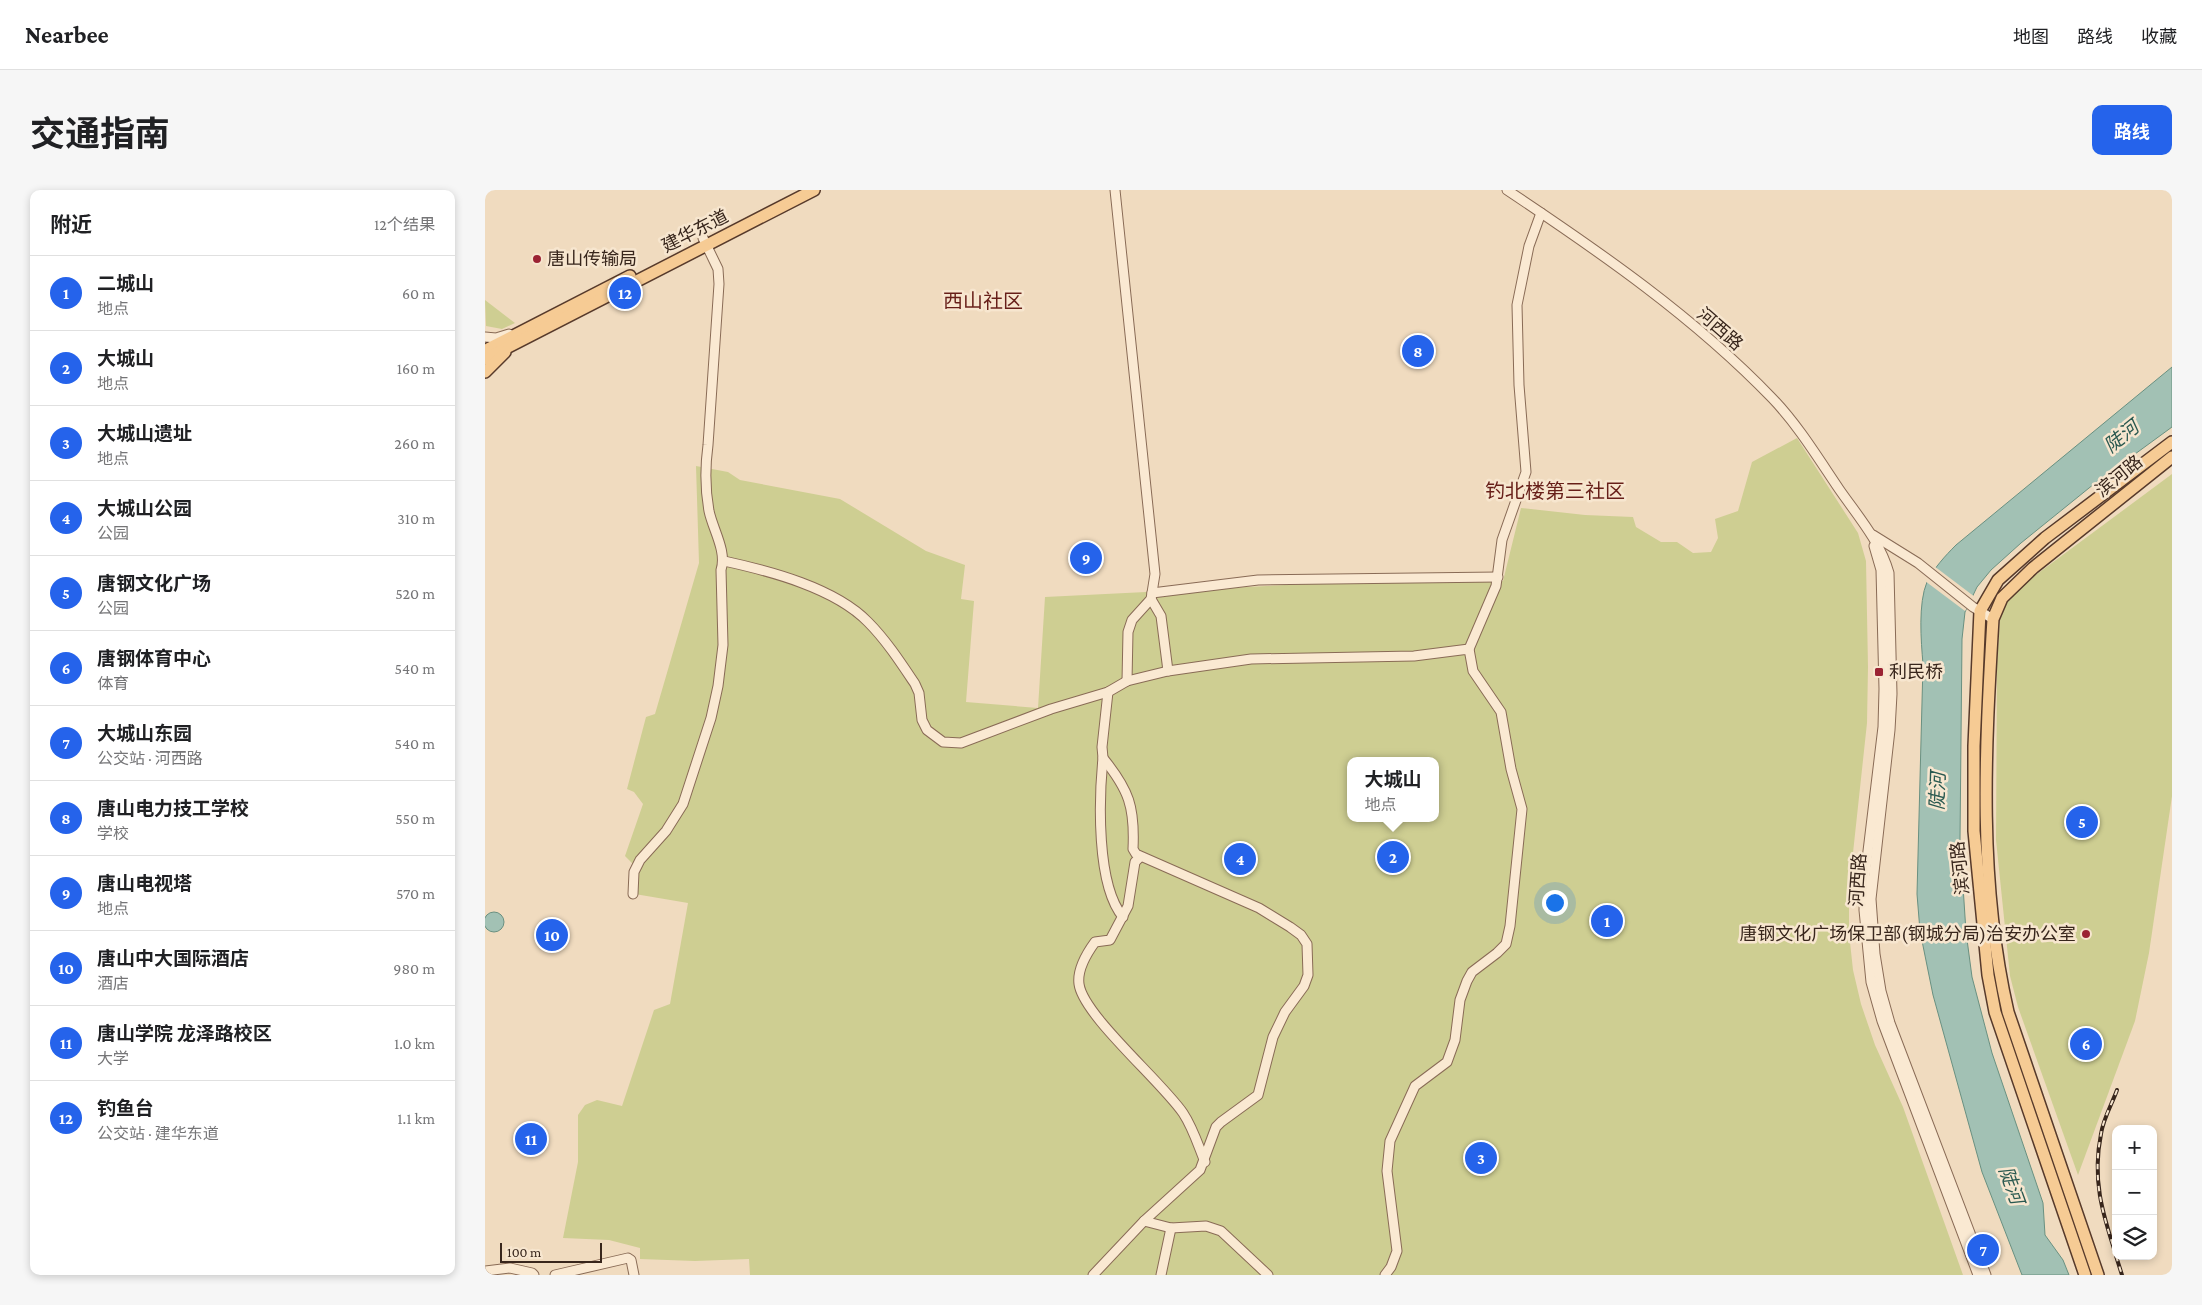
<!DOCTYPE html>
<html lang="zh">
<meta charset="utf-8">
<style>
:root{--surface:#fff;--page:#f6f6f6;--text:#202124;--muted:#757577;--line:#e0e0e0;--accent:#2563eb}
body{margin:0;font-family:"Crimson Pro","Noto Sans SC",serif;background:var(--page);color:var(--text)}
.controls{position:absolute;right:15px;bottom:15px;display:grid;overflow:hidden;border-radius:10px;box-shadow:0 2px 8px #0003}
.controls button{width:45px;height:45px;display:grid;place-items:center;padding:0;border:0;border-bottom:1px solid var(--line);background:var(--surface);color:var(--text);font:25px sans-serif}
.scale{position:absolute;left:15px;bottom:12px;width:102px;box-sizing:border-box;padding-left:5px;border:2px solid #38261c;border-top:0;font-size:14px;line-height:18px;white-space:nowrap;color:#38261c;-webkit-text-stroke:4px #f7e6cf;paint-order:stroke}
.you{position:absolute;left:1069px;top:712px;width:18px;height:18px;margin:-12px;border:4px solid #fff;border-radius:50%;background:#1a73e8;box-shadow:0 0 0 8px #1a73e833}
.badge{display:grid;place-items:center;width:32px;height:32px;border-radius:50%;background:var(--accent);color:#fff;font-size:16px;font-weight:700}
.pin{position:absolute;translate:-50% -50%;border:2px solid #fff;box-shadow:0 1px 5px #0006}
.popup{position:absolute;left:862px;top:567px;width:92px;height:65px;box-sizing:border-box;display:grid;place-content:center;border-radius:10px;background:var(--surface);filter:drop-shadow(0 1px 4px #0005);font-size:16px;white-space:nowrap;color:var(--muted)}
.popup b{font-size:19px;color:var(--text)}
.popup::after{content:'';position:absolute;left:50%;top:100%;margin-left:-10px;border:10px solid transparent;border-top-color:var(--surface)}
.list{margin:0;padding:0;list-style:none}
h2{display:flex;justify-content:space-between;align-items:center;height:65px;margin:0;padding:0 20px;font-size:21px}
h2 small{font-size:16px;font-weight:400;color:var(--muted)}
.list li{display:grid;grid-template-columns:32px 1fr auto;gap:15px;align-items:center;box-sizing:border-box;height:75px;padding:0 20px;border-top:1px solid var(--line)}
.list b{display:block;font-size:19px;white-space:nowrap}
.list p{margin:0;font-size:16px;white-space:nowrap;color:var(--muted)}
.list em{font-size:16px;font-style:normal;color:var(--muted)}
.icon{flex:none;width:28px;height:28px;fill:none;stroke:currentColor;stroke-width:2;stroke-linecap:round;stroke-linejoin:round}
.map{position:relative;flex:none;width:1687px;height:1085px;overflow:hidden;border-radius:10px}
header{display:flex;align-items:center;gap:30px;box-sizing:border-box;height:70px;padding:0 25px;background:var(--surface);border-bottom:1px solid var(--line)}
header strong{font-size:24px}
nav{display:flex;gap:28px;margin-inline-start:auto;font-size:18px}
.intro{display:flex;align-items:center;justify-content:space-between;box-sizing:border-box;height:120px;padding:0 30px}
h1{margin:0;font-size:35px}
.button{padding:12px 22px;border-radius:10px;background:var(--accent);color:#fff;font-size:18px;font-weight:700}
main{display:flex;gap:30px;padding:0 30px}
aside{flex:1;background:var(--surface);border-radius:10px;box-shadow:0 2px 8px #0003}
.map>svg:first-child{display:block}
.green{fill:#cece92;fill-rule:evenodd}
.water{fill:#a2c1b4;stroke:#699081}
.pier{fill:#f0dbbf}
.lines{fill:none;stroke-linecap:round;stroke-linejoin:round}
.minor-casing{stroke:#896b56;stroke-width:11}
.major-casing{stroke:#573a2b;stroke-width:14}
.minor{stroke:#fae9d2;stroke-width:9}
.major{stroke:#f6cb94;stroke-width:11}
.rail-casing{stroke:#38261c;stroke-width:4}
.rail{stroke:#f7e6cf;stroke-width:2;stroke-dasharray:5.5;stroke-linecap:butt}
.poi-dot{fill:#9b2333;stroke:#f7e6cf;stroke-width:2}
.labels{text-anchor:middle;stroke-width:5;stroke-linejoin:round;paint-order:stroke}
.street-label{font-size:18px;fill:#38261c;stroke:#f7e6cf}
.poi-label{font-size:18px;fill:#38261c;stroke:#f7e6cf;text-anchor:start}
.water-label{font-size:19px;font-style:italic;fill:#2a5950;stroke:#f7e6cf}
.quarter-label{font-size:20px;fill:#671f19;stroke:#f7e6cf}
</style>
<header>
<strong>Nearbee</strong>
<nav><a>地图</a><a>路线</a><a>收藏</a></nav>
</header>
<div class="intro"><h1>交通指南</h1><a class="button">路线</a></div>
<main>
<aside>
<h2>附近<small>12个结果</small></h2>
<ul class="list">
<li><span class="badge">1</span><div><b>二城山</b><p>地点</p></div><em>60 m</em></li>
<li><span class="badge">2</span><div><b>大城山</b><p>地点</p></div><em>160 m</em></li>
<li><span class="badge">3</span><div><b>大城山遗址</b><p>地点</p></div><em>260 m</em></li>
<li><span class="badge">4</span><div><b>大城山公园</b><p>公园</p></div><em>310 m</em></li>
<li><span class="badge">5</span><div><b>唐钢文化广场</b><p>公园</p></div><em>520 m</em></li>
<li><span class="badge">6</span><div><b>唐钢体育中心</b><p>体育</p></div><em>540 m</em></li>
<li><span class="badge">7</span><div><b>大城山东园</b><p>公交站 · 河西路</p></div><em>540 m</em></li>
<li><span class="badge">8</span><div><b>唐山电力技工学校</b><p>学校</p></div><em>550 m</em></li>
<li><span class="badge">9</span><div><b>唐山电视塔</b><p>地点</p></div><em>570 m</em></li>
<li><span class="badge">10</span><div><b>唐山中大国际酒店</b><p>酒店</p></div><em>980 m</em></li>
<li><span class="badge">11</span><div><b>唐山学院 龙泽路校区</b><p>大学</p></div><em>1.0 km</em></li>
<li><span class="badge">12</span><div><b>钓鱼台</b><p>公交站 · 建华东道</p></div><em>1.1 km</em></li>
</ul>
</aside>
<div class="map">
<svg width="1687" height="1085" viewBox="0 0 1687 1085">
<rect width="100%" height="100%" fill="#f0dbbf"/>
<!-- green -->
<g class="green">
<polygon points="0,110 30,133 17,139 1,136"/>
<path d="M1312 248 1373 343 1381 371 1383 477 1382 533 1364 700V743L1368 780 1376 814 1390 855 1418 917 1478 1085H265L264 1069 210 1071 155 1069V1058L124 1050 78 1048 93 972V925L100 915 112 910 137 916 169 820 185 814 203 713 144 703 147 673 140 666 158 614 149 602 142 599 161 527 170 524 214 373 211 276 243 282 255 290 355 309 441 361 480 375 476 409 489 411 481 512 553 518 560 407 860 392 1018 391 1036 318 1100 325 1148 327 1151 337 1176 352H1192L1208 363 1226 362 1233 348 1230 329 1253 321 1267 272ZM866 571H950V628H866Z"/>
<polygon points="1687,284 1687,606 1664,763 1650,831 1593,985 1533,817 1525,786 1511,650 1512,473 1515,430 1519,415 1532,399"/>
</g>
<!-- water -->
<g class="water">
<path d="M1687 177V237L1609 294 1536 353 1506 380 1492 397 1480 422 1477 449 1475 650 1481 742 1487 787 1507 863 1558 1013 1560 1045 1578 1070 1584 1085H1537L1497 982 1448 805 1435 741 1432 704 1438 474C1436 451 1433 413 1442 392 1449 378 1460 366 1471 355Z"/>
<circle cx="9" cy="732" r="10"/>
</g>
<!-- pier -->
<polygon class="pier" points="1449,376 1490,407 1480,421 1440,391"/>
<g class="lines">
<!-- minor casing -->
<g class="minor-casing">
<g id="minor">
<polyline points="630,0 670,384 666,409 647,430 643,442 642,491"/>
<path d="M1022 0C1115 62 1209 127 1287 208 1313 235 1333 268 1354 299 1372 325 1395 351 1404 383L1407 504 1405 540 1386 709 1390 764 1396 801 1405 833 1501 1085"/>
<polyline points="0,147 11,148 24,144"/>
<polyline points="1388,345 1433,373 1488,417 1508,429"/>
<polyline points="1389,356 1396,380 1399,499 1398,537 1380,686 1379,720 1386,792 1397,831 1493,1085"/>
<path d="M239 371C285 381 350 398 383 432 401 450 416 473 430 494L434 503 437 530 442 540 458 552 476 553 566 519 623 502 642 491 683 481 766 469 929 466 984 459 988 481 1016 522 1026 579 1037 619 1025 736 1021 754 1012 763 987 782 982 791 975 810 970 850 962 872 930 896 905 951 902 981 912 1061 906 1077 900 1085"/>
<polyline points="667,403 773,390 1013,387"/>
<polyline points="666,409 676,426 683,481"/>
<polyline points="984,459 1011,396 1017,350 1041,282 1034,195 1032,115 1044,56 1056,23"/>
<path d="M623 502 617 557 618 568C614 608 611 695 638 727"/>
<path d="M618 568C644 600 650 617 648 659L651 664 774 718 805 737 816 745 822 754 823 785 819 796 800 822 788 847 773 905 736 932 731 937 715 980 659 1031"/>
<path d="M655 667 650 672 643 716 625 750 610 752C602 763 592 779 594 794 598 825 676 891 698 923 708 938 713 955 720 972"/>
<path d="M148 704 149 682 155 670 181 641 198 614 226 528 233 496 238 455 236 380C242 361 228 340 224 321 220 299 220 277 223 255L234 94 233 79 218 48"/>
<polyline points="0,1081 25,1078 47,1083 49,1085"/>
<polyline points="70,1085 143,1068 146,1070 149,1085"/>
<polyline points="608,1085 659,1031 686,1038 721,1036 736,1041 783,1085"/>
<polyline points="676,1085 686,1038"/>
</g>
</g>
<!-- major casing -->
<g class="major-casing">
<g id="major">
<polyline points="3,159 145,86"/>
<polyline points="0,169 329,0"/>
<polyline points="0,182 20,162"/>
<polyline points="1600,1085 1510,822 1503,785 1489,641 1489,556 1495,421 1513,390 1560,348 1687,252"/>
<path d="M1613 1085 1523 822C1493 691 1500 562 1508 429L1517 408 1548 378 1687 267"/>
</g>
</g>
<!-- minor -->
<use href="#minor" class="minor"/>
<!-- major -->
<use href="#major" class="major"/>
<!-- rail casing -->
<g class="rail-casing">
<g id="rail">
<path d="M1631 1065C1617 1022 1607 989 1616 944 1618 929 1627 914 1632 900"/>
<polyline points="1631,1066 1637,1085"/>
</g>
</g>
<!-- rail -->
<use href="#rail" class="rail"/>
</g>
<!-- markers -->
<g class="poi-dot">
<circle cx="52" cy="69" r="5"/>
<rect x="1389" y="477" width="10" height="10" rx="2.5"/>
<circle cx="1601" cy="744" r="5"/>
</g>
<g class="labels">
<!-- street labels -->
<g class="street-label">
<text transform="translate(210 41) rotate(-27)" y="6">建华东道</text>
<text transform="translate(1235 139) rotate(41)" y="6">河西路</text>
<text transform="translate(1634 286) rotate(-39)" y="6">滨河路</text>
<text transform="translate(1475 678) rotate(-96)" y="6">滨河路</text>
<text transform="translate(1373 690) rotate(-86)" y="6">河西路</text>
</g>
<!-- poi labels -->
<g class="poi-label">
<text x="62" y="75">唐山传输局</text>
<text x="1404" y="488">利民桥</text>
<text x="1591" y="750" text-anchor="end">唐钢文化广场保卫部(钢城分局)治安办公室</text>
</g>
<!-- water labels -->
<g class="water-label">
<text transform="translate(1636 246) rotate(-39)" y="7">陡河</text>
<text transform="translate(1452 601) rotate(-88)" y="7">陡河</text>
<text transform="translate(1527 995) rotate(70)" y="7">陡河</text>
</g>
<!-- quarter labels -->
<g class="quarter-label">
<text x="498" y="118">西山社区</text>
<text x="1070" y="308">钓北楼第三社区</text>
</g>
</g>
</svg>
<div class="controls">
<button>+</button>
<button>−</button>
<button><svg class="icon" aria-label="layers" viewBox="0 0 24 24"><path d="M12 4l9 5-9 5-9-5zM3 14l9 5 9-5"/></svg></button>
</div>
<div class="scale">100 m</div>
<div class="you"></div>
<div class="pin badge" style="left:1122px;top:731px">1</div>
<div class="pin badge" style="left:908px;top:667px">2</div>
<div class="popup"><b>大城山</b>地点</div>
<div class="pin badge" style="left:996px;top:968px">3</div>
<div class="pin badge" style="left:755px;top:669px">4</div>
<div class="pin badge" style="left:1597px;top:632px">5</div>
<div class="pin badge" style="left:1601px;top:854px">6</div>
<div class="pin badge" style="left:1498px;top:1060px">7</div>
<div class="pin badge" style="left:933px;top:161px">8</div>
<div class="pin badge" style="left:601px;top:368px">9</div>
<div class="pin badge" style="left:67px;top:745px">10</div>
<div class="pin badge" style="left:46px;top:949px">11</div>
<div class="pin badge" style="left:140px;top:103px">12</div>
</div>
</main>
